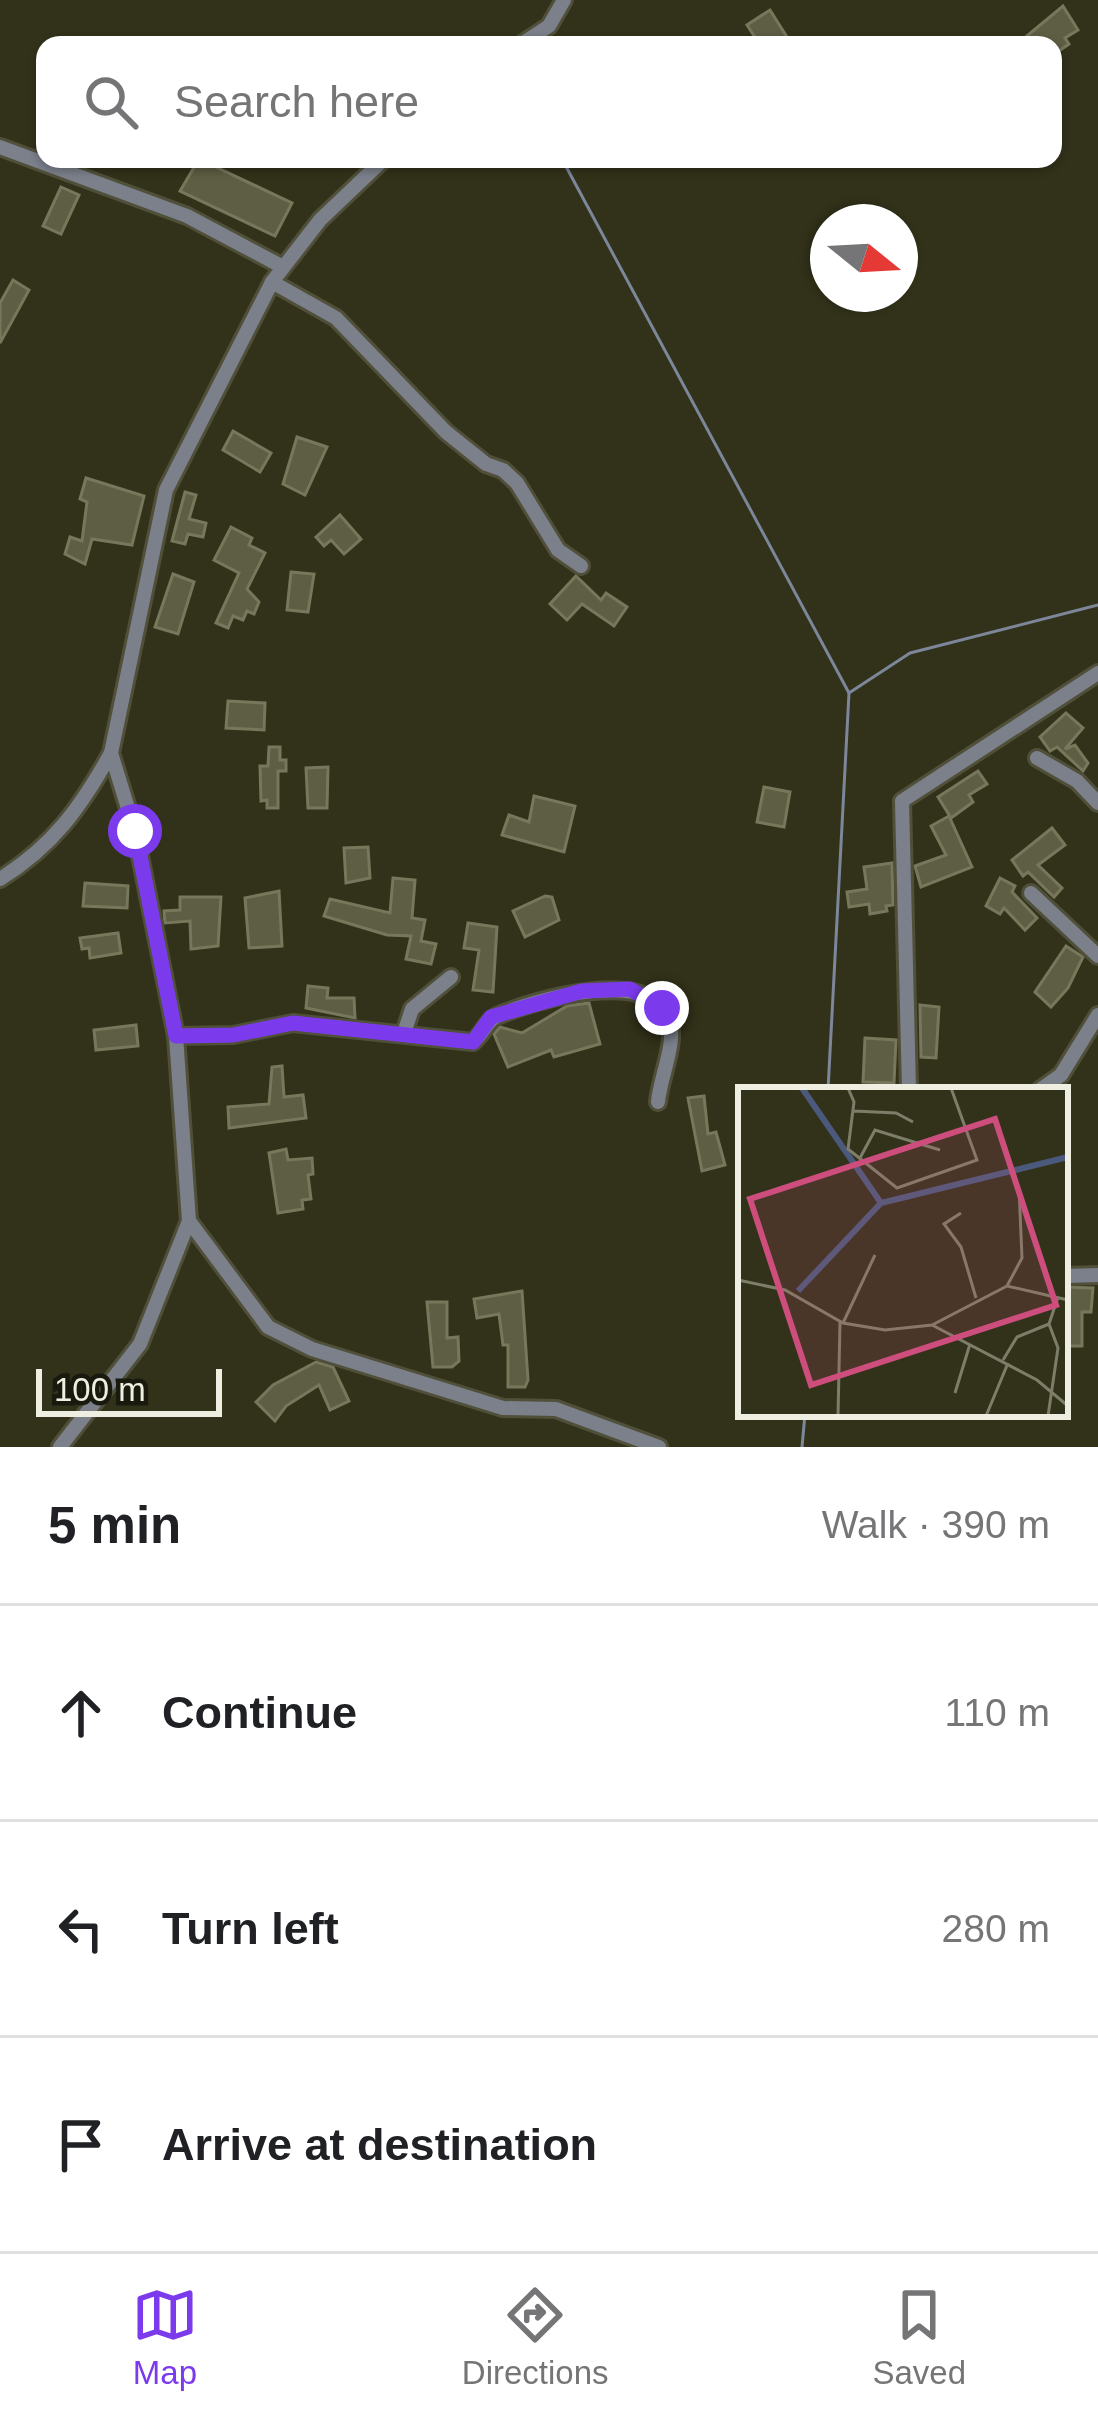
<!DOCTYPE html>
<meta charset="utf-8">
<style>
:root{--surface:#fff;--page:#f2f2f2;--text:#202124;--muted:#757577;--line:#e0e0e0;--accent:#7c3aed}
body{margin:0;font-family:Arial,sans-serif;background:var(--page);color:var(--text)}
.compass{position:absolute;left:810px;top:204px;width:108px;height:108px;border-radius:50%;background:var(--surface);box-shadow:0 3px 9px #0004;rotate:108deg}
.scale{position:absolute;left:36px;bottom:30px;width:186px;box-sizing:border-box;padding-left:12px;border:6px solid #eeefe0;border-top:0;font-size:33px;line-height:42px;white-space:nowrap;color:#eeefe0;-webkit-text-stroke:9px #19190e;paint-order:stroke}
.stop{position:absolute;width:36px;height:36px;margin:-27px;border:9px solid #7c3aed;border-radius:50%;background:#fff}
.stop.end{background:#7c3aed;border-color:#fff;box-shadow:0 3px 12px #0008}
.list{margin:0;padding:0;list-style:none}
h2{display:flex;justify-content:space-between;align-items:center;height:156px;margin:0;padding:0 48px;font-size:51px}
h2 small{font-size:39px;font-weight:400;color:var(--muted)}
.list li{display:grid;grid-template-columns:78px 1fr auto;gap:36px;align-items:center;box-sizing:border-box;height:216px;padding:0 48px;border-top:3px solid var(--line)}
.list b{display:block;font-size:45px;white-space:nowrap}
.list em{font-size:39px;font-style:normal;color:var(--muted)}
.icon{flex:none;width:66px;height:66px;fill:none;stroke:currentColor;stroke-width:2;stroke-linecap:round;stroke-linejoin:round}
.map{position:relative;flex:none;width:1098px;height:1447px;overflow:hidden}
.search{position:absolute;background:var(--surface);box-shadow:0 3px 9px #0004;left:36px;right:36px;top:36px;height:132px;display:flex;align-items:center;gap:30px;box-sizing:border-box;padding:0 42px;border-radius:24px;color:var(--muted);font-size:45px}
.sheet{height:804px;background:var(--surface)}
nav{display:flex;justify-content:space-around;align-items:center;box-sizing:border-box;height:168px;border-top:3px solid var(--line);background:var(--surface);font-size:33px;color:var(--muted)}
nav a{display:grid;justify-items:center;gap:6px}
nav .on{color:var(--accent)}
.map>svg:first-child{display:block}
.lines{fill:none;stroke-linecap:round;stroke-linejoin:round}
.stream{stroke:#7c879a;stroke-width:3}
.building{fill:#5e5e44;stroke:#77775c;stroke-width:3}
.street-casing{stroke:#50503a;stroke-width:20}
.street{stroke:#7b808b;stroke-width:14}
.route{stroke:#7c3aed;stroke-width:15}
.inset-river{fill:none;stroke:#4b5a7c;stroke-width:6}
.inset-road{fill:none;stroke:#7d7e69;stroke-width:3}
.view{fill:#cd4e7c;fill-opacity:0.15;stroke:#cd4e7c;stroke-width:6}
.inset-edge{fill:none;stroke:#eeefe0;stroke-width:6}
</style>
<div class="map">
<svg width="1098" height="1447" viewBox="0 0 1098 1447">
<rect width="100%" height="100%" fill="#32321a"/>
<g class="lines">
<!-- stream -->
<g class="stream">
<polyline points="562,159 849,693 828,1090"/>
<polyline points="849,693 910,653 1098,605"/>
<polyline points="802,1447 805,1414"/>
</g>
</g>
<!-- building -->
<g class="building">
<polygon points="1063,6 1078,30 1065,38 1069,44 1053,55 1053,45 1016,45"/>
<polygon points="770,10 792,45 760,45 747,25"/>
<polygon points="199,159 292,203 275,236 180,191"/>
<polygon points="61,187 79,195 61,234 43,226"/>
<polygon points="13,280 29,290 0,343 0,303"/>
<polygon points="233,431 271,453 260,472 223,450"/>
<polygon points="297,437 327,447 305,495 283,484"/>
<polygon points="86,478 144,496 132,545 92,539 85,564 65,554 70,537 82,541 87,502 80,499"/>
<polygon points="185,492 196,495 189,519 206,523 203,537 188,534 185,544 172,541"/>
<polygon points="340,515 361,539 344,554 331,540 324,546 316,537"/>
<polygon points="231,527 252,538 249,545 265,553 247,589 259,602 254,614 247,611 243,620 233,616 228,628 216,623 239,573 214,560"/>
<polygon points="291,572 314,574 308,612 287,610"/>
<polygon points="173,574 194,582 178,634 155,627"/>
<polygon points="576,576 601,600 606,593 627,607 614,626 582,604 567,620 550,604"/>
<polygon points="228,701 265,703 264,730 226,728"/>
<polygon points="1066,713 1083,728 1065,749 1075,745 1088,763 1083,771 1057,747 1050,751 1040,737"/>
<polygon points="269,747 280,747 280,760 286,760 286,771 278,771 278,808 267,808 267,800 261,801 260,766 268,766"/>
<polygon points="328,767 327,808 308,808 306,768"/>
<polygon points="978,771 987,784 969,795 973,802 951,818 938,797"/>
<polygon points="764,787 790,792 784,827 757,822"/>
<polygon points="534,796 575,806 564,852 502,835 509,815 529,822"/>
<polygon points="949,816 972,867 921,887 915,866 946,855 931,826"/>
<polygon points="1052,828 1065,845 1038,865 1062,888 1054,897 1028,872 1023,876 1012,860"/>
<polygon points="368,847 370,878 346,883 344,848"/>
<polygon points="892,863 893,905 886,906 887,911 870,914 869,904 849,907 847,892 867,889 864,867"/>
<polygon points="393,878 415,880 412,918 425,920 421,941 436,944 431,964 406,959 411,936 387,935 324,916 330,899 390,913"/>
<polygon points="1000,878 1015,886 1012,892 1037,918 1025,930 1004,908 1000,914 986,906"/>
<polygon points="85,883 128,886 127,908 83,906"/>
<polygon points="279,891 282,946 249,948 245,898"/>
<polygon points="545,896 552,897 559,920 525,937 513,911"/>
<polygon points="180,897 221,897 218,946 191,949 190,921 165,923 164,911 180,910"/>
<polygon points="468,923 497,927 493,992 473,990 479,950 464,948"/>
<polygon points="118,933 121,953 90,958 89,948 82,949 80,938"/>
<polygon points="1066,946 1083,957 1068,988 1051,1007 1035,992"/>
<polygon points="308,986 328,988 327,998 354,998 355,1018 306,1008"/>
<polygon points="589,1003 600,1044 554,1057 551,1050 508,1067 494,1034 500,1027 522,1033 567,1006"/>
<polygon points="920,1005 939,1007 936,1058 921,1057"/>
<polygon points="136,1025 138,1046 96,1050 94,1030"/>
<polygon points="865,1038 896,1040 894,1083 863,1082"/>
<polygon points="282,1066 284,1097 303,1095 306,1118 229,1128 228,1107 269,1104 272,1067"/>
<polygon points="704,1096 708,1134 716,1132 725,1165 702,1171 688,1098"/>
<polygon points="286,1149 288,1160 312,1158 313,1174 308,1175 311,1199 302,1200 303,1209 278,1213 269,1153"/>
<polygon points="1065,1287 1093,1288 1091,1312 1082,1312 1082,1346 1065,1346"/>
<polygon points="522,1291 528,1380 525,1387 508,1387 508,1345 503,1345 499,1314 477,1318 474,1299"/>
<polygon points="427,1302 447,1302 447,1338 458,1337 459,1361 452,1367 433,1367"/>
<polygon points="316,1362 333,1367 349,1401 330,1410 319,1385 286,1406 275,1421 256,1402 273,1385"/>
</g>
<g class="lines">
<!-- street casing -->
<g class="street-casing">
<g id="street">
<polyline points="520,45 549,26 564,0"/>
<polyline points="0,147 187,216 283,267"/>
<polyline points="272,282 336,318 446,432 486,464 503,470 517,483 558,550 581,566"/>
<polyline points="1037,758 1077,781 1098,803"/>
<path d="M0 879C53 846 81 807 111 753"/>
<polyline points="1031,893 1098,956"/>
<polyline points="404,1033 412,1009 451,977"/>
<path d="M176 1036 233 1035 293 1023 473 1042C483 1034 487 1020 497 1016 534 1000 651 965 669 1020 677 1043 660 1077 658 1102"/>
<polyline points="909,1090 902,801 1098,673"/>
<polyline points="1040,1090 1061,1075 1098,1015"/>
<polyline points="189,1221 268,1327 312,1349 503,1408 556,1409 659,1447"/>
<polyline points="1065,1276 1098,1275"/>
<polyline points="60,1447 140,1344 189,1221 176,1036 135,831 111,753 166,490 272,282 320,220 384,159"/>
</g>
</g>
<!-- street -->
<use href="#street" class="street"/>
</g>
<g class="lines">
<!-- route -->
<polyline class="route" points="135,831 176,1036 233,1035 293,1023 473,1042 491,1017 582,991 630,989 662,1008"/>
</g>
<!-- overview -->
<g transform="translate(738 1087)">
<rect width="330" height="330" fill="#32321a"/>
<path class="inset-river" d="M64 1 143 116M60 204 143 116 330 70"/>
<path class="inset-road" d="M110 1 116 15 110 62 159 101 239 73 213 1M116 24 158 26 175 35M122 71 137 43 202 63M223 126 206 137 223 160 238 211M0 193 47 203 105 236 147 243 194 238 269 199 330 213M269 199 284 171 281 101M105 236 137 168M194 238 299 293 330 319M265 273 279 250 311 237M217 306 232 257M100 329 102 235M248 329 270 276M310 329 320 261 311 237 320 210"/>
<path class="view" d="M257 32 318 218 73 298 12 112Z"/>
<rect width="330" height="330" class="inset-edge"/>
</g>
</svg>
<svg class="compass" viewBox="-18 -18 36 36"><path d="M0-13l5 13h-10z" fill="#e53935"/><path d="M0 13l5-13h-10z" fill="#757577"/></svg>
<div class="scale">100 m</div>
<div class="stop" style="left:135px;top:831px"></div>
<div class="stop end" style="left:662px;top:1008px"></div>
<div class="search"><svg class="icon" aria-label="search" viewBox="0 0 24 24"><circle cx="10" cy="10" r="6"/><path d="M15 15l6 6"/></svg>Search here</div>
</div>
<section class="sheet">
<h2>5 min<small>Walk · 390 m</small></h2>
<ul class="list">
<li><svg class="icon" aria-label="ahead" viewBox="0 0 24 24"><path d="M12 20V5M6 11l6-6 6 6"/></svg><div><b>Continue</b></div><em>110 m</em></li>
<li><svg class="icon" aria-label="left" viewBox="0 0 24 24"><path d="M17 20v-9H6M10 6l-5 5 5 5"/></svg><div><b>Turn left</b></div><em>280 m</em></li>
<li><svg class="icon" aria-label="arrive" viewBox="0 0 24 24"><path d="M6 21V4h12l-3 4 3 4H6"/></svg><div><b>Arrive at destination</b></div></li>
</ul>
</section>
<nav>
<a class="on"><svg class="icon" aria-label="map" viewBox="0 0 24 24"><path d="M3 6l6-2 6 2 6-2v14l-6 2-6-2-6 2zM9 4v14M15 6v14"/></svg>Map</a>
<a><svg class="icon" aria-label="directions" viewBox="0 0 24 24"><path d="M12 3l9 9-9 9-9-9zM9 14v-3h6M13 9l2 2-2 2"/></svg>Directions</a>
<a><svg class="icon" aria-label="saved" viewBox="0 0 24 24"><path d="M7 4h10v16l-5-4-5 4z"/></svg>Saved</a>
</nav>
